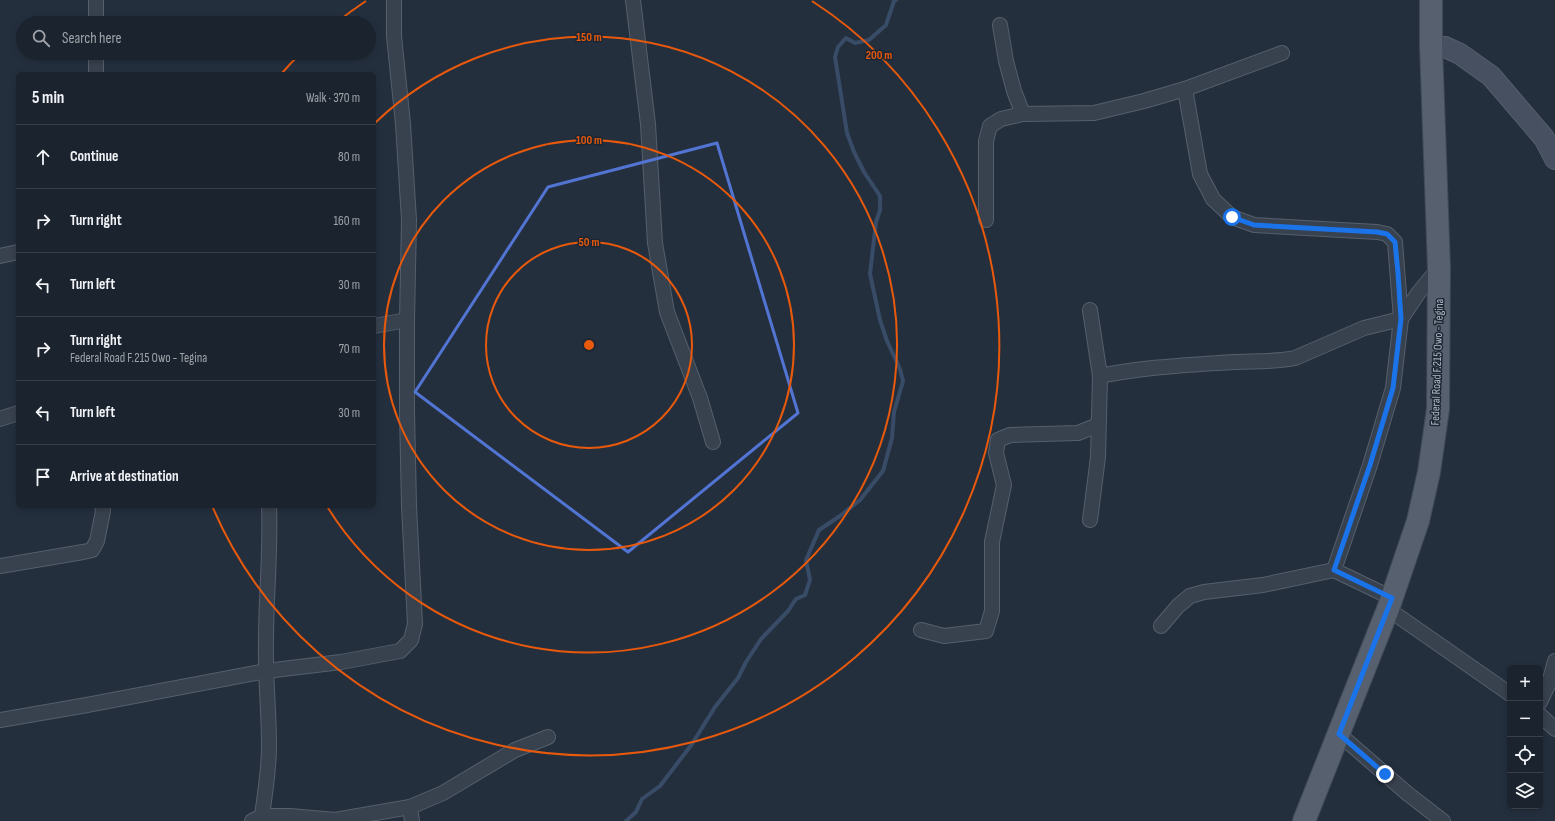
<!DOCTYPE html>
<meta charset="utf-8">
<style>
:root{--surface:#1b232e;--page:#282f3a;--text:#f1f3f6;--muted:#a0a4aa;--line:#39404a}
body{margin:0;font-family:"Sofia Sans Condensed",sans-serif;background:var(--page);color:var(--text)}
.controls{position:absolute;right:12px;bottom:12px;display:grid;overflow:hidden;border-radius:6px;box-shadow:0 2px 6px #0003}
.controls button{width:36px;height:36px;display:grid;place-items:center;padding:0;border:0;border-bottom:1px solid var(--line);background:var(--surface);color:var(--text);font:20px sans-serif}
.stop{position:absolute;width:12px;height:12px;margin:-9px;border:3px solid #1a73e8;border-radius:50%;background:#fff}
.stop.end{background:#1a73e8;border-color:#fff;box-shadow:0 1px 4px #0008}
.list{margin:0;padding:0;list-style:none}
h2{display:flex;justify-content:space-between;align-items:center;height:52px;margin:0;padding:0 16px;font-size:17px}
h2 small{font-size:13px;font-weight:400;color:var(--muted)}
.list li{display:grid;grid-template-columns:26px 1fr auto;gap:12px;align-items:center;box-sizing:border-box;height:64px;padding:0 16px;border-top:1px solid var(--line)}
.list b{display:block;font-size:15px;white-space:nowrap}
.list p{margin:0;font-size:13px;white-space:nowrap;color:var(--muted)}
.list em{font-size:13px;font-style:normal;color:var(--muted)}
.icon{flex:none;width:22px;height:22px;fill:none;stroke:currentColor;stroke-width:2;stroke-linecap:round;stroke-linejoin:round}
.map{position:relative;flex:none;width:1555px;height:821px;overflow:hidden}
.search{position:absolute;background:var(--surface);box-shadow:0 2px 6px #0003;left:16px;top:16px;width:360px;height:44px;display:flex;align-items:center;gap:10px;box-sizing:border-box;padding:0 14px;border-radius:22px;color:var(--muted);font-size:15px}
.panel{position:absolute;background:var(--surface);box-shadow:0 2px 6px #0003;left:16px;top:72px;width:360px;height:436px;border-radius:6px}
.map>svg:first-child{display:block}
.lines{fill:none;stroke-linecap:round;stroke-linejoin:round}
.stream{stroke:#394c67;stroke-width:4}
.minor-casing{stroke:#565f6c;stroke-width:16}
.secondary-casing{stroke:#565f6c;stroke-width:22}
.primary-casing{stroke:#414a57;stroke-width:24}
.minor{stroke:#38414e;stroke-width:14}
.secondary{stroke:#465061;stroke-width:20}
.primary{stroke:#56606e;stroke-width:22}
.route{stroke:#1a73e8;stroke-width:5}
.marked{fill:none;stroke:#5274d3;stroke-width:3;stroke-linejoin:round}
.ring{fill:none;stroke:#e8590c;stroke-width:2}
.labels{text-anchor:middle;stroke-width:3;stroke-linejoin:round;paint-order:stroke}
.street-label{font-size:12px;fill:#b4bcc9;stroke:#1d2633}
.centre{fill:#e8590c;stroke:#1d2633;stroke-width:2}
.ring-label{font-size:12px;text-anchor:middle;font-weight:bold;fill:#e8590c;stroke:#1d2633;stroke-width:3;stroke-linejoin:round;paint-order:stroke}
</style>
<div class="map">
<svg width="1555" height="821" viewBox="0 0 1555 821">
<rect width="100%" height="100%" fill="#242f3e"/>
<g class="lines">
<!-- stream -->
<polyline class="stream" points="626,821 636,812 642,799 660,786 692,744 715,707 738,678 746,662 761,639 788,611 796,599 805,595 810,580 806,560 819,530 840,516 860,500 883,471 892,438 894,412 903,381 900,369 887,341 880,320 870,274 876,222 880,210 880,196 864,172 854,152 847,133 835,57 838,47 846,38 855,43 869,40 886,25 894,1 896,0"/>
<!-- minor casing -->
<g class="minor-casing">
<g id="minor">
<polyline points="96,0 96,23"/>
<polyline points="633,0 648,124 655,243 667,312 700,398 713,442"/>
<polyline points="1000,25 1006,61 1014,91 1023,114"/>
<polyline points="96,74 96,53"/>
<polyline points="1185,89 1200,174 1213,199 1232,217 1254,225 1377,232 1387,234 1395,242 1401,319 1393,388 1370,465 1334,570 1392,598"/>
<polyline points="986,220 986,141 990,126 1001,119 1023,114 1094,113 1144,101 1185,89 1282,53"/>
<polyline points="0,256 18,252"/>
<polyline points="374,326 407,320"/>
<path d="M1100 376C1143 367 1189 365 1234 362 1254 361 1275 362 1295 358L1364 328 1401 319 1419 292 1439 268"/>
<polyline points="0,419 18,413"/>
<polyline points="1090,520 1098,457 1100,376 1090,310"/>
<polyline points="0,566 83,552 92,550 97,541 103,511 102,506"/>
<polyline points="1388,609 1510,694"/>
<polyline points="1161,626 1178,606 1190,596 1204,592 1263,585 1334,570"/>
<polyline points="921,630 944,636 986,631 992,611 992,542 1004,485 996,453 998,440 1010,435 1078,433 1098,425"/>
<polyline points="1540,702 1549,683 1555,661"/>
<polyline points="1540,715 1555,729"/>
<polyline points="0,720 87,705 266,671 341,662 400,651 411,640 415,624 409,506 407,412 407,320 409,220 403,124 394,36 394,0"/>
<polyline points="1339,734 1408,794 1443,821"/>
<polyline points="410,807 412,821"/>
<path d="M262 816C265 793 269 770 269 746 269 711 265 675 266 640 266 595 271 550 269 506"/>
<polyline points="252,821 262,816 290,816 335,820 410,807 443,793 515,750 548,737"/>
</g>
</g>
<!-- secondary casing -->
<g class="secondary-casing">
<polyline id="secondary" points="1431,46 1445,47 1460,54 1491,76 1544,138 1555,159"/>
</g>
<!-- primary casing -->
<g class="primary-casing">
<polyline id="primary" points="1304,821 1388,609 1418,521 1429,472 1438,409 1439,268 1431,46 1431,0"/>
</g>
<!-- minor -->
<use href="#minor" class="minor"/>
<!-- secondary -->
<use href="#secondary" class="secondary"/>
<!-- primary -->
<use href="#primary" class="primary"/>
</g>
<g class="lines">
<!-- route -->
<polyline class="route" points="1232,217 1254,225 1377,232 1387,234 1395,242 1398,273 1401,319 1393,388 1370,465 1334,570 1392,598 1339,734 1385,774"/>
</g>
<!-- marked area -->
<path class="marked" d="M717 143 798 413 628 552 415 392 548 187Z"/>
<!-- distance rings -->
<g class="ring">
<circle cx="589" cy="345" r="103"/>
<circle cx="589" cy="345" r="205"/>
<path d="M375 123A308 308 0 1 1 328 508"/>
<path d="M282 73A410 410 0 0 1 299 55M337 22A410 410 0 0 1 366 1M812 1A410 410 0 1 1 213 508"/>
</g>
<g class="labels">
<!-- street labels -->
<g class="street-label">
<text transform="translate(1437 362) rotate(-88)" y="4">Federal Road F.215 Owo - Tegina</text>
</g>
</g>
<circle cx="589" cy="345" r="6" class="centre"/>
<g class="ring-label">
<text x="589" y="41">150 m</text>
<text x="879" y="59">200 m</text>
<text x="589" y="144">100 m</text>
<text x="589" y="246">50 m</text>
</g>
</svg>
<div class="controls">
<button>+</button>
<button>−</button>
<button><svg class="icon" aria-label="locate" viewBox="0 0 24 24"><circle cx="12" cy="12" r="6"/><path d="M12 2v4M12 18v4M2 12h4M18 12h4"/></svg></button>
<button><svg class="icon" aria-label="layers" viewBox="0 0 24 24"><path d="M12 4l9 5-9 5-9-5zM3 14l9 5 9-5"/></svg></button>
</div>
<div class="stop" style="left:1232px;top:217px"></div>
<div class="stop end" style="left:1385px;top:774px"></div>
<div class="search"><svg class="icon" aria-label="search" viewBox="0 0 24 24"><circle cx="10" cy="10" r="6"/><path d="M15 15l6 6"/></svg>Search here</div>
<section class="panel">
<h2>5 min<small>Walk · 370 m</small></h2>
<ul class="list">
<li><svg class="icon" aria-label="ahead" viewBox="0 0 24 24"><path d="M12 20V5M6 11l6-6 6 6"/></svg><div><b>Continue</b></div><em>80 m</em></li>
<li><svg class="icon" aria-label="right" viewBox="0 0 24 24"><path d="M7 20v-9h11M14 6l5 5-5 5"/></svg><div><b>Turn right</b></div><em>160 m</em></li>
<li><svg class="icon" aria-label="left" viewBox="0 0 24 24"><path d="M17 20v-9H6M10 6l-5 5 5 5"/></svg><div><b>Turn left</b></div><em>30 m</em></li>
<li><svg class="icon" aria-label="right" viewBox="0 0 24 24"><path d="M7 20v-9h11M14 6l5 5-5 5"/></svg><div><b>Turn right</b><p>Federal Road F.215 Owo - Tegina</p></div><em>70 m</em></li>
<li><svg class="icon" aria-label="left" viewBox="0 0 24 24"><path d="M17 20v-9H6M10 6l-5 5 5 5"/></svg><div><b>Turn left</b></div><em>30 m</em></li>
<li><svg class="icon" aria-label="arrive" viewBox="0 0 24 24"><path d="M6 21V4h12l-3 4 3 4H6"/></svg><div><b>Arrive at destination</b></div></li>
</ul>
</section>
</div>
